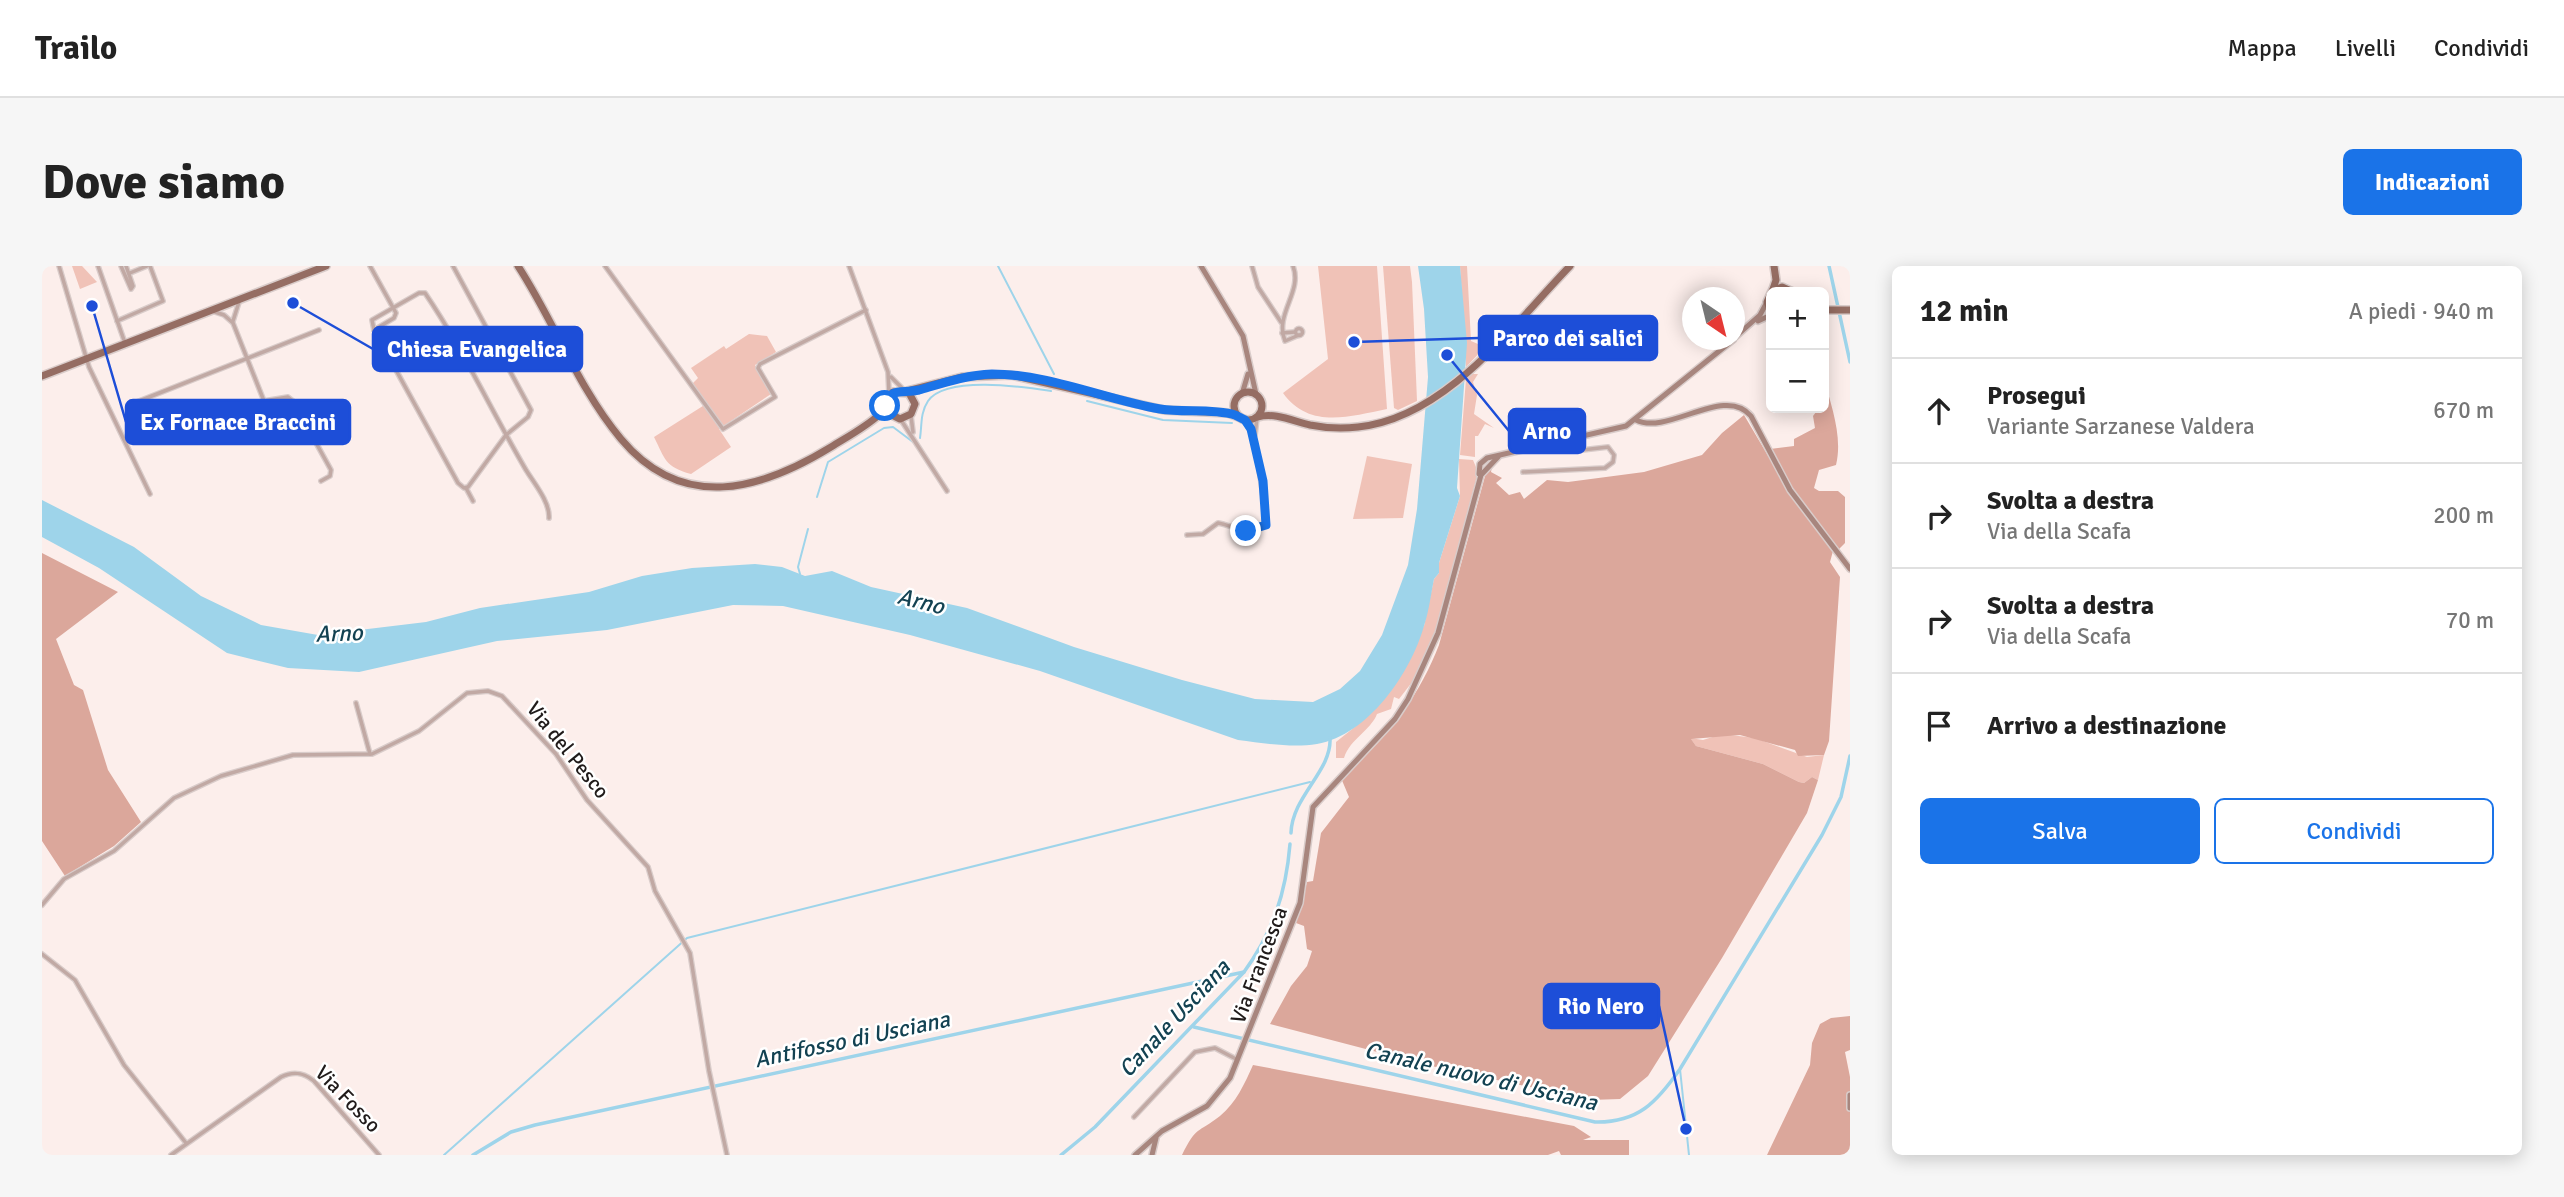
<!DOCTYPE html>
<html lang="it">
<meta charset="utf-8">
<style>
:root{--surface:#fff;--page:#f6f6f6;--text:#222;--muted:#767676;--line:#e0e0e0;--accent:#1a73e8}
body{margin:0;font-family:Signika,sans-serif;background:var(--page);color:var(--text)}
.controls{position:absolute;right:21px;top:21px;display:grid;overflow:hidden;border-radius:10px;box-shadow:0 4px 18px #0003}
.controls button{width:63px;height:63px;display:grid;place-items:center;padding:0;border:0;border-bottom:2px solid var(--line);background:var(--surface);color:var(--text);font:35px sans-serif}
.compass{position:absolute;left:1640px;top:21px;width:63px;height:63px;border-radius:50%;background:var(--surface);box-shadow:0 4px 18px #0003;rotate:145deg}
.stop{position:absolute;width:21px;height:21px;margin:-16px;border:5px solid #1a73e8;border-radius:50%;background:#fff}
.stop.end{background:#1a73e8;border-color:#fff;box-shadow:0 2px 7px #0008}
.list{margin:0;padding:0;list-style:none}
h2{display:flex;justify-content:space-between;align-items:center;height:91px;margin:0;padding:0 28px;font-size:30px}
h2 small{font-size:23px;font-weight:400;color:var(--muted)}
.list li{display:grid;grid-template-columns:46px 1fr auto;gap:21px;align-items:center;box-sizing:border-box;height:105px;padding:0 28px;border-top:2px solid var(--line)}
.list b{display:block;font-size:26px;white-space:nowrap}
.list p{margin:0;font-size:23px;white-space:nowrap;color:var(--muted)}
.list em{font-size:23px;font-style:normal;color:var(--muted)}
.actions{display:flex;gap:14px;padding:21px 28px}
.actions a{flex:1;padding:16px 0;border:2px solid var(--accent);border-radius:10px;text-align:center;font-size:24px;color:var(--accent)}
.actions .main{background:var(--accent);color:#fff}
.icon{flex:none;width:38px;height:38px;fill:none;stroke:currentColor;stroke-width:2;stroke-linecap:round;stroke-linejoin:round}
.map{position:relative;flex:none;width:1808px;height:889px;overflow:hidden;border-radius:10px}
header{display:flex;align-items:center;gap:42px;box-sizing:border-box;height:98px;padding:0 35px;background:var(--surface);border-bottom:2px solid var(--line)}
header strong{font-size:33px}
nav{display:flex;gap:38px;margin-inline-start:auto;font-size:24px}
.intro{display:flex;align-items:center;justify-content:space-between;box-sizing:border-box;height:168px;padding:0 42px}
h1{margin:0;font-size:49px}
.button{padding:18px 32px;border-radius:10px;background:var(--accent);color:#fff;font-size:24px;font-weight:700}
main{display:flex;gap:42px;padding:0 42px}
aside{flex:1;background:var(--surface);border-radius:10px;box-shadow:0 4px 18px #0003}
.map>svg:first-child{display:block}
.green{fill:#f0c2b7}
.forest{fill:#dba79b}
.water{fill:#9ed4ea}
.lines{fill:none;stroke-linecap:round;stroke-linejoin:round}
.stream{stroke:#9ed4ea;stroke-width:2}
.canal{stroke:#9ed4ea;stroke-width:3.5}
.street-casing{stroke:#d9ccca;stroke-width:6}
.secondary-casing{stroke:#d9ccca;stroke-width:8}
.primary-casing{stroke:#d9ccca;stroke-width:10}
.street{stroke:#c1a9a4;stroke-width:3.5}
.secondary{stroke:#a8867e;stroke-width:5}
.primary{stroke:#956d63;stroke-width:7}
.route{stroke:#1a73e8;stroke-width:9}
.labels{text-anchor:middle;stroke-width:5;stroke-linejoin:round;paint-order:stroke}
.street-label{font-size:21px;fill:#201b1a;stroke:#fff}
.water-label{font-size:23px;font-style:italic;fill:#134252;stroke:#fff}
.leader{fill:none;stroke:#1d4ed8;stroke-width:2.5}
.callout-dot{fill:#1d4ed8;stroke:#fff;stroke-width:2.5}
.callout{fill:#1d4ed8;stroke:#1d4ed8;stroke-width:2.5}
.callout-label{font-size:23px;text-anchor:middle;font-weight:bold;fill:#fff}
</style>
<header>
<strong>Trailo</strong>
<nav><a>Mappa</a><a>Livelli</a><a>Condividi</a></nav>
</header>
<div class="intro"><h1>Dove siamo</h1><a class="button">Indicazioni</a></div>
<main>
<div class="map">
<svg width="1808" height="889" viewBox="0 0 1808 889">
<rect width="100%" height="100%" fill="#fceeeb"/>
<!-- green -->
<g class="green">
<polygon points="30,0 40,0 55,16 38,23"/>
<path d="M1276 0H1335L1345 143C1306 151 1267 163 1241 127L1286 93Z"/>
<polygon points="1341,0 1368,0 1370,16 1375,135 1356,144 1352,142"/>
<polygon points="1418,0 1425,0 1429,75 1443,81 1424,101"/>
<path d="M707 68 725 70 734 86 713 99 729 128 677 163 689 181 649 208C623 201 623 193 612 171L664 138 650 118 656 112 649 102 682 80 684 83Z"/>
<polygon points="1430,108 1436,108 1431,116 1435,129 1432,148 1452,162 1443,158 1436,170 1433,170 1433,191 1418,189 1424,113"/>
<polygon points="1325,190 1370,198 1361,252 1311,253"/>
<path d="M1417 193 1431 194 1436 206 1393 370 1374 411 1357 433 1352 431 1349 443 1335 448C1329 464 1308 473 1302 492H1294V476L1319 456 1382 360 1392 313 1397 307V297L1418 230Z"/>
<polygon points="1680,468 1713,472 1765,491 1782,489 1776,514 1770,511 1762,517 1757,516 1721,498 1654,480 1648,472 1661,474"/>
</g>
<!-- forest -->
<g class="forest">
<path d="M1782 112C1789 140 1801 170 1794 199L1777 204 1772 222 1777 225H1796L1803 231V277L1797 283 1747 218 1728 183 1752 180V173L1773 162 1771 150 1777 142H1782Z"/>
<path d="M1702 149 1748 227 1791 285 1788 296 1798 311 1787 475 1782 489 1756 490 1753 484 1698 469 1649 473 1654 480 1721 498 1757 516 1762 517 1770 511 1776 514 1765 547 1680 692 1606 810 1578 833 1548 834 1385 799 1228 758 1249 720 1265 700 1270 685 1265 683 1262 660 1254 657 1265 616 1271 615 1279 567 1307 531 1299 512C1343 475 1376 433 1397 379L1445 203 1450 201 1449 206 1460 212 1454 217 1467 229 1478 226 1482 233 1505 214 1526 216 1602 206 1660 189 1680 167Z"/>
<polygon points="0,287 76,326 14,373 32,419 41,424 66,504 99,556 72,580 23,610 0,575"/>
<polygon points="1808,750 1808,784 1803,786 1808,811 1808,889 1725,889 1768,799 1770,777 1778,758 1789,752"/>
<path d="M1211 799 1532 860 1549 871 1541 874H1587V889H1519L1517 885 1506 889H1140C1155 859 1155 868 1178 850 1194 837 1203 817 1211 799Z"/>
</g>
<!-- water -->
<path class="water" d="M1376 0H1418L1425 77 1415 222 1418 230 1397 297V307L1392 313C1389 328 1387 345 1382 360 1369 406 1327 469 1275 478 1249 482 1221 477 1196 474L998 405 868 369 741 340 691 339 565 364 455 375 317 406 246 402 185 387 57 302 0 271V234L92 281 159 330 219 359 276 369 384 356 438 342 547 326 600 310 650 302 713 298 740 301 763 310 790 305 829 321 925 342 1032 381 1140 414 1213 433 1271 436 1298 423 1318 405 1340 369 1366 299 1375 243 1386 111 1382 43Z"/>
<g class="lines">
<!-- stream -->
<g class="stream">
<polyline points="956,0 1012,108"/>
<polyline points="1045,135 1121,154 1190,157"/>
<path d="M878 172C880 160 878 147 886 135 904 109 982 121 1009 125"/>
<polyline points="775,231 786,196 842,162 851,161 871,176"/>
<polyline points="758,308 756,301 766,263"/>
<polyline points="1638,803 1647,889"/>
<polyline points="402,889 645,672 1268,516"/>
</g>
<!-- canal -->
<g class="canal">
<polyline points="1787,0 1808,96"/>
<path d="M1249 567C1250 530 1290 505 1288 472"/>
<path d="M1152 761 1553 856C1596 857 1615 836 1638 803L1780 569 1799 531 1808 490"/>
<polyline points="431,889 469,866 493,859 1202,706"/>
<path d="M1019 889 1053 861 1202 706C1231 666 1244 627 1248 578"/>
</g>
<!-- street casing -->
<g class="street-casing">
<g id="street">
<polyline points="17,0 47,101 108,228"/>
<polyline points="56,0 83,77"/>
<polyline points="79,0 89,23 91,20 84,0"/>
<polyline points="328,0 354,47 352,52 332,64"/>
<path d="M411 0 489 144 486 151 464 169 426 221 422 222 416 217 332 64 330 54 377 27H383C421 83 450 146 484 204 492 217 508 236 507 252"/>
<polyline points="563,0 681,163 733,131 716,102 718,98 824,44"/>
<polyline points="807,0 846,106 847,127"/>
<polyline points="1210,0 1216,21 1239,56"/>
<path d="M1251 0C1261 26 1232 48 1243 75L1257 69"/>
<polyline points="88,7 105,0"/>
<polyline points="170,45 182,49 191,57 222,135 246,131 251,135 289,204 288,210 279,215"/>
<polyline points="75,55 121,35 108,0"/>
<polyline points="191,55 197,36"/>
<circle cx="1257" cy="66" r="3.5"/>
<polyline points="1240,67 1253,66"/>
<polyline points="849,111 862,124"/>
<polyline points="87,139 277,64"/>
<polyline points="869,150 871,166"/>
<polyline points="859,154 905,225"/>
<polyline points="1213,169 1215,152"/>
<polyline points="1481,206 1563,202 1571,196 1572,189 1566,181 1540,184 1529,175"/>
<polyline points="424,222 431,235"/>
<path d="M1145 269 1161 268 1176 257C1193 260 1211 273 1225 257L1213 175 1203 154"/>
<polyline points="314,437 328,488"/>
<polyline points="0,639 22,613 72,585 132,532 179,510 251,489 330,488 377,465 425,427 446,425 460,430 514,488 545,534 606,601 613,625 648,687 667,805 685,889"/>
<polyline points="0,688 33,714 82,799 144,877"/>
<polyline points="1092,851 1153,786 1173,782 1194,793"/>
<path d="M129 889 239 811C251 805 261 806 272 815L337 889"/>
</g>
</g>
<!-- secondary casing -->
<g class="secondary-casing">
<g id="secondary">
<polyline points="1159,0 1201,70 1214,128"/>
<polyline points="1716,55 1729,49"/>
<polyline points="1692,72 1718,49 1725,36"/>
<polyline points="1200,128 1206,108"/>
<path d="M1594 154C1626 170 1683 118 1709 150L1748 224 1808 303"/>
<polyline points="1437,208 1438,198 1445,192 1584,160 1691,74"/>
<polyline points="1808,829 1808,842"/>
<polyline points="1093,889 1120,865 1165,840 1188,812 1258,637 1271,541 1353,453 1366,433 1396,367 1439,209 1456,191"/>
<polyline points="1110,889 1114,872"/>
</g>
</g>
<!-- primary casing -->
<g class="primary-casing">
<g id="primary">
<path d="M476 0C512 55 536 122 579 173 641 247 719 224 789 181 805 171 824 161 838 148 844 142 844 132 851 126L867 127 873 138 869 148 858 153 848 148 844 137"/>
<polyline points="1731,23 1734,14 1732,0"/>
<polyline points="1782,44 1808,44"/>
<polyline points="1729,45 1725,36 1730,25 1740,21 1751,26"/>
<polyline points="0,110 284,0"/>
<polyline points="865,125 920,111 969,109 1122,144 1186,147 1197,151"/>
<circle cx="1206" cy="140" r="14"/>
<path d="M1216 151C1232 146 1251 155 1268 159 1283 162 1300 163 1316 161 1404 152 1470 60 1528 0"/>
</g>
</g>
<!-- street -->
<use href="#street" class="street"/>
<!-- secondary -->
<use href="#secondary" class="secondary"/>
<!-- primary -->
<use href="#primary" class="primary"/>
</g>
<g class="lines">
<!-- route -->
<path class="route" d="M843 140C849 120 860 128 877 124 901 117 924 109 950 108 1007 108 1062 133 1118 143 1142 147 1169 142 1193 149L1203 154 1209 163 1221 215 1224 259 1204 265"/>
</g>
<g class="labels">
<!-- street labels -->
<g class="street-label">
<text transform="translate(526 484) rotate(51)" y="7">Via del Pesco</text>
<text transform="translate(1217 699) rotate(-69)" y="7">Via Francesca</text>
<text transform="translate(306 833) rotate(46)" y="7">Via Fosso</text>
</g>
<!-- water labels -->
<g class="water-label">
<text transform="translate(879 335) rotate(14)" y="8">Arno</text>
<text transform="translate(297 367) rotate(-2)" y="8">Arno</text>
<text transform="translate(1132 752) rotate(-47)" y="8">Canale Usciana</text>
<text transform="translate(810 773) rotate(-12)" y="8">Antifosso di Usciana</text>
<text transform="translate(1439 810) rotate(13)" y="8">Canale nuovo di Usciana</text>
</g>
</g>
<!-- callouts -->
<path class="leader" d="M1312 76L1437 72M251 37L331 83M50 40L84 156M1405 89L1467 165M1644 863L1617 740"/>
<g class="callout-dot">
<circle cx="1312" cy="76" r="7"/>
<circle cx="251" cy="37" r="7"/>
<circle cx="50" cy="40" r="7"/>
<circle cx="1405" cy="89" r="7"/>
<circle cx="1644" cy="863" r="7"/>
</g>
<g class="callout">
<rect x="1437" y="50" width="178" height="44" rx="7"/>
<rect x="331" y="61" width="209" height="44" rx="7"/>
<rect x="84" y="134" width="224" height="44" rx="7"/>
<rect x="1467" y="143" width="76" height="44" rx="7"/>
<rect x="1502" y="718" width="115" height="44" rx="7"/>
</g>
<g class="callout-label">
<text x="1526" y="80">Parco dei salici</text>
<text x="435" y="91">Chiesa Evangelica</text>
<text x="196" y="164">Ex Fornace Braccini</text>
<text x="1505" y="173">Arno</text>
<text x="1559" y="748">Rio Nero</text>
</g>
</svg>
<div class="controls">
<button>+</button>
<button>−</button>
</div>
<svg class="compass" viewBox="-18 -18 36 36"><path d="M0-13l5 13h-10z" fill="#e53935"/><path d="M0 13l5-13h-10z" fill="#767676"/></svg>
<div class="stop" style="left:843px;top:140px"></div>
<div class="stop end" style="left:1204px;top:265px"></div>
</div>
<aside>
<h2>12 min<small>A piedi · 940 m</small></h2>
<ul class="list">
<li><svg class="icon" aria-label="ahead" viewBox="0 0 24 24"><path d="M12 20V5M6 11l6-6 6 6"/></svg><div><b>Prosegui</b><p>Variante Sarzanese Valdera</p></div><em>670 m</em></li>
<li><svg class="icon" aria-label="right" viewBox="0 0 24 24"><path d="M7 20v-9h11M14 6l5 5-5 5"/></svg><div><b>Svolta a destra</b><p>Via della Scafa</p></div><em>200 m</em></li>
<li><svg class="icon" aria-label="right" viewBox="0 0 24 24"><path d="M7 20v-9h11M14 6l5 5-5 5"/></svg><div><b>Svolta a destra</b><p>Via della Scafa</p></div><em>70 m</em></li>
<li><svg class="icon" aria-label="arrive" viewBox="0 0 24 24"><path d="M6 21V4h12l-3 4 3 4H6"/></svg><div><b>Arrivo a destinazione</b></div></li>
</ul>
<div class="actions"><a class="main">Salva</a><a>Condividi</a></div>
</aside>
</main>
